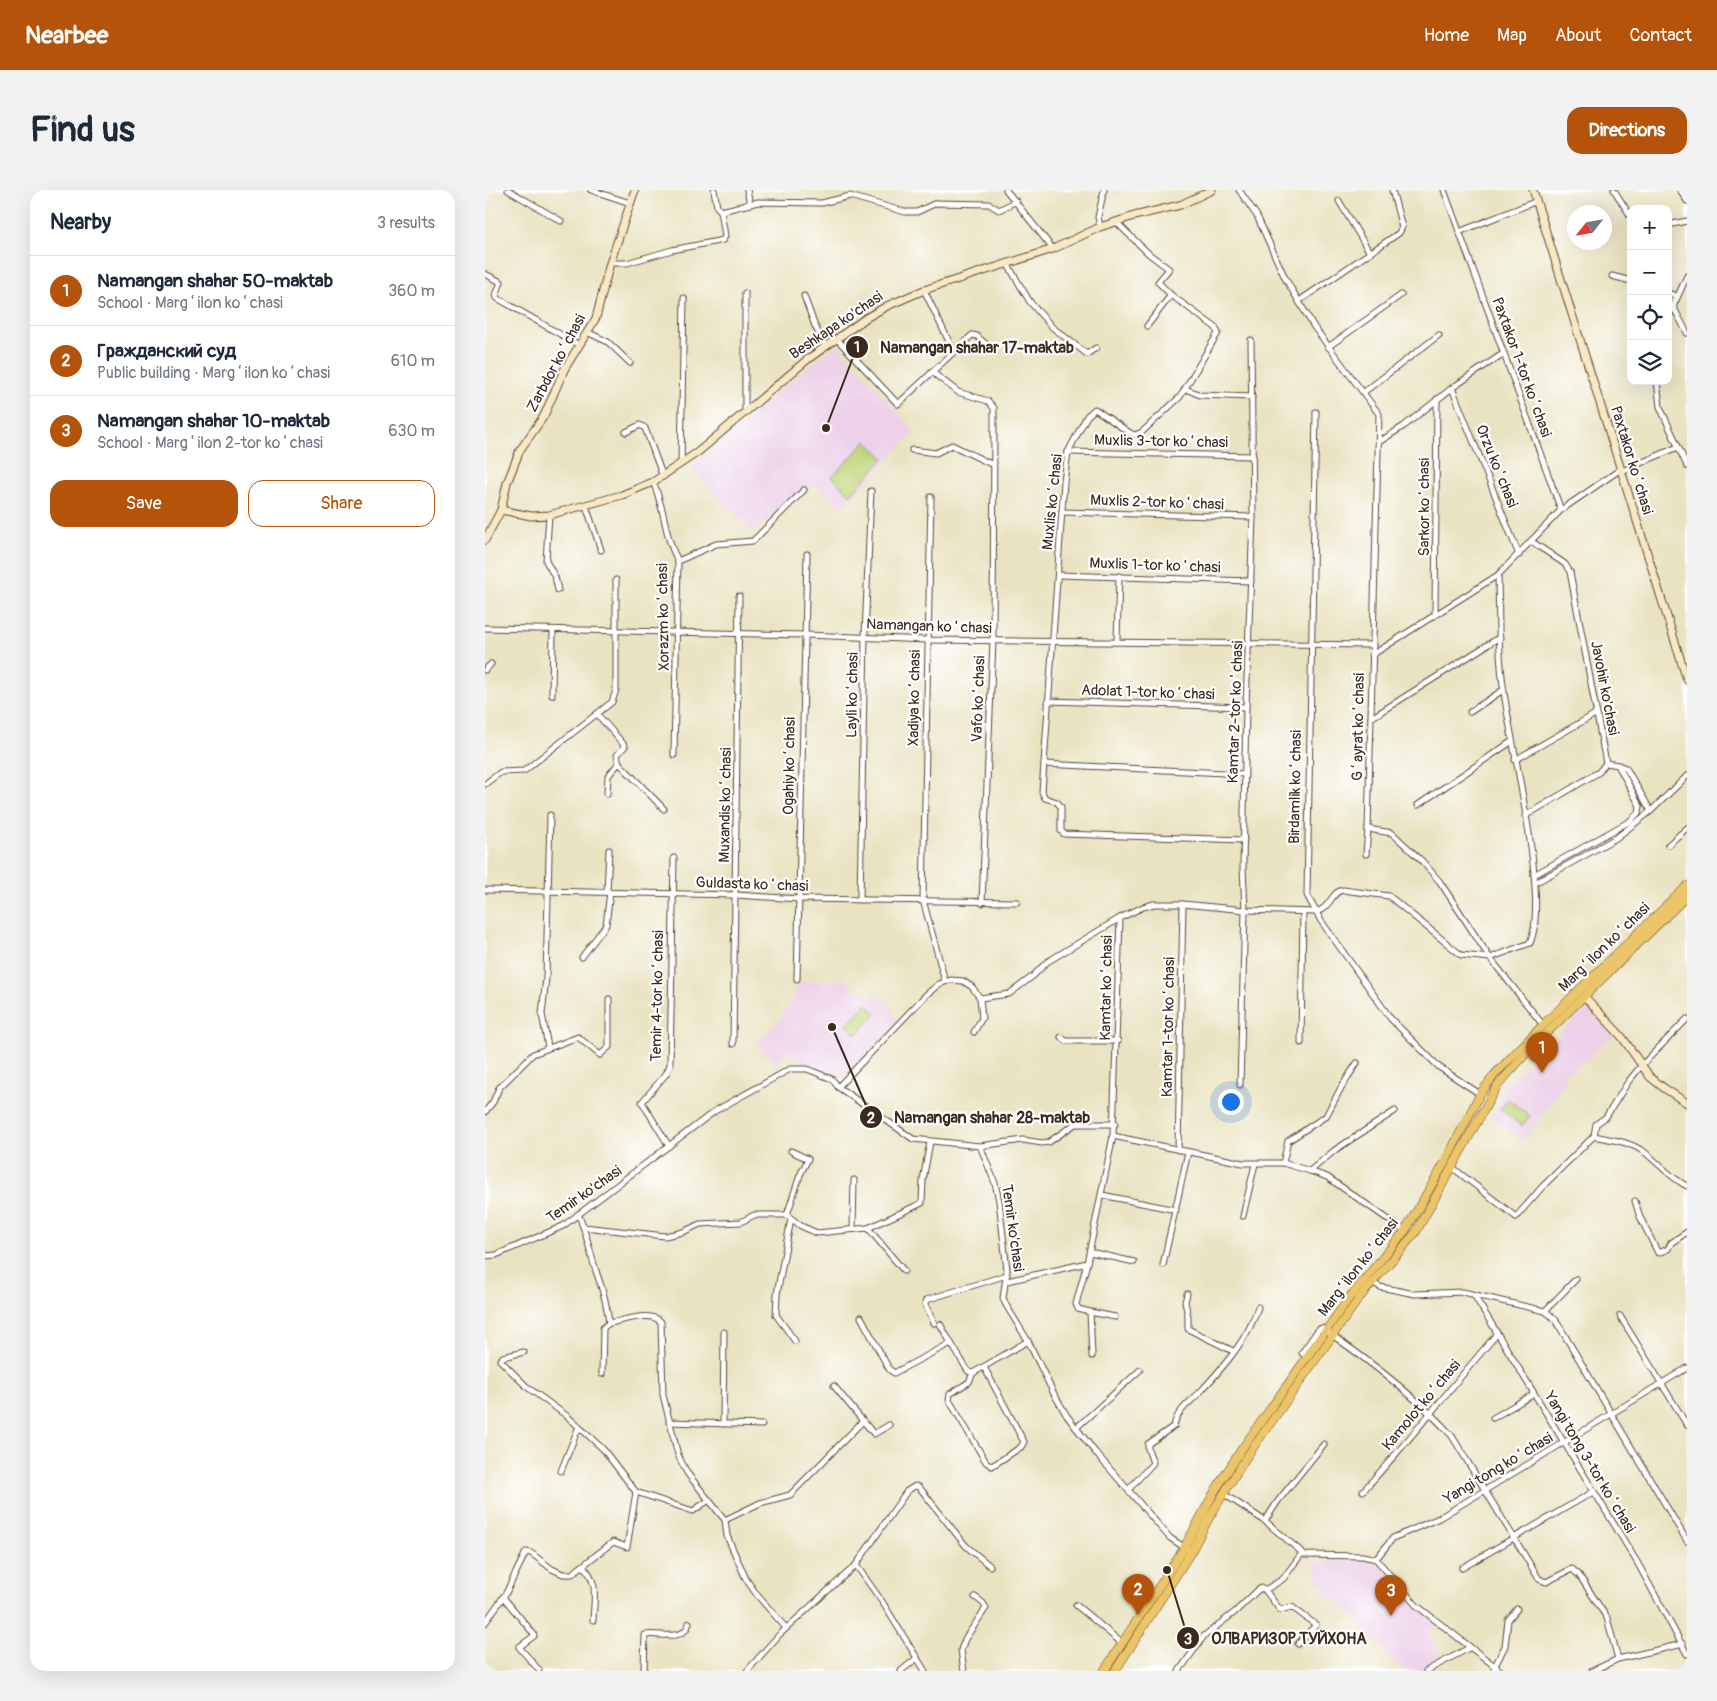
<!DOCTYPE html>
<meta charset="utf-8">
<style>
:root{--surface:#fff;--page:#f2f2f3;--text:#1f2937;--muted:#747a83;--line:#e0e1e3;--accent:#b45309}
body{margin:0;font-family:Pangolin,sans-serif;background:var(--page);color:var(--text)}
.controls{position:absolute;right:15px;top:15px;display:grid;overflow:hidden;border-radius:10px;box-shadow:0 5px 20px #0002}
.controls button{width:45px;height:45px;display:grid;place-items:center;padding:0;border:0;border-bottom:1px solid var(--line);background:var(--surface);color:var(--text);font:25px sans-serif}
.compass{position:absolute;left:1082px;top:15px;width:45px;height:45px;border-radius:50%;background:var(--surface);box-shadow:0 5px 20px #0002;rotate:239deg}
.you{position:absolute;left:745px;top:911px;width:18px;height:18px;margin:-12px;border:4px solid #fff;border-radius:50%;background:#1a73e8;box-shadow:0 0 0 8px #1a73e833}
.badge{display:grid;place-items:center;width:32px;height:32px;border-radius:50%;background:var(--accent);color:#fff;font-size:16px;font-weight:700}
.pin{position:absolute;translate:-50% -41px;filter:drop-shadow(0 1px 2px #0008)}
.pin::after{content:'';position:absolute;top:26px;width:18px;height:15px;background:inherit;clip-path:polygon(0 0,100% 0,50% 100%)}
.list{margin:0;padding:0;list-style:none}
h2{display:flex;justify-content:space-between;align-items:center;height:65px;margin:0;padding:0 20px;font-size:21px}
h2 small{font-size:16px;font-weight:400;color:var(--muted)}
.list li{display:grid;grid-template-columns:32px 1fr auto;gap:15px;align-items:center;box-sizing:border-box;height:70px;padding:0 20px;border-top:1px solid var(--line)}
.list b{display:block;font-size:19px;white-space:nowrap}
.list p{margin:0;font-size:16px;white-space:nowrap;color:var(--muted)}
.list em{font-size:16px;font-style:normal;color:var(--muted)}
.actions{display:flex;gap:10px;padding:15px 20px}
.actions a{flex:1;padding:11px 0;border:1px solid var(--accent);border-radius:15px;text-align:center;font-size:18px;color:var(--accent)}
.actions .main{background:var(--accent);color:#fff}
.icon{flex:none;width:28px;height:28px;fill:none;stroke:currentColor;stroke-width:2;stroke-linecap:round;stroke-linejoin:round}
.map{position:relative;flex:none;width:1202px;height:1481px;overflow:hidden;border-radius:15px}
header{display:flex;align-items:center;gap:30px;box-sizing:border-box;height:70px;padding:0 25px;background:var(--accent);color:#fff}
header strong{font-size:24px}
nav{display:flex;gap:28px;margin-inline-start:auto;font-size:18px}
.intro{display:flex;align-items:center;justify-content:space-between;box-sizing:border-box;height:120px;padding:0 30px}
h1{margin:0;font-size:35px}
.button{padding:12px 22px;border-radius:15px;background:var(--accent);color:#fff;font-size:18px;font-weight:700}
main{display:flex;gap:30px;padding:0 30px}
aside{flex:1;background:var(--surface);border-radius:15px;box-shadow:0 5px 20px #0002}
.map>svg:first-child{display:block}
.built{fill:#edd1e9}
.green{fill:#bfd579;stroke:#7d804c}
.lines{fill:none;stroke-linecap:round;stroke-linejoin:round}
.street-casing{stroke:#554637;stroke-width:7}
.secondary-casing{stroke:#554637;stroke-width:9}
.primary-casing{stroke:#554637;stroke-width:9}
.street{stroke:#fff;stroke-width:5}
.secondary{stroke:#f8e8c3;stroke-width:7}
.primary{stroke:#edc569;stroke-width:8}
.labels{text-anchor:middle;stroke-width:4.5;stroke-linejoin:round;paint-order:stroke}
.street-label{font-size:15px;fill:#3b2a1e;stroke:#fff}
.leader{fill:none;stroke:#3b2a1e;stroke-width:2}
.callout-dot{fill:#3b2a1e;stroke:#fff;stroke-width:2}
.mark-label{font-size:15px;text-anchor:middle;font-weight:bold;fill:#fff}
.callout-label{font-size:16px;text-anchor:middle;font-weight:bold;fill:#3b2a1e;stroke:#fff;stroke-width:4.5;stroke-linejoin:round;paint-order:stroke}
</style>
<header>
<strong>Nearbee</strong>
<nav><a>Home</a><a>Map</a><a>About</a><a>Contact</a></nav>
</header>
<div class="intro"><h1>Find us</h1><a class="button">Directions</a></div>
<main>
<aside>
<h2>Nearby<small>3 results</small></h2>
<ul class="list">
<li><span class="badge">1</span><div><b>Namangan shahar 50-maktab</b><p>School · Margʻilon koʻchasi</p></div><em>360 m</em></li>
<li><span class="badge">2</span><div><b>Гражданский суд</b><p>Public building · Margʻilon koʻchasi</p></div><em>610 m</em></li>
<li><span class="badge">3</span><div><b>Namangan shahar 10-maktab</b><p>School · Margʻilon 2-tor koʻchasi</p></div><em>630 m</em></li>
</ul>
<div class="actions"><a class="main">Save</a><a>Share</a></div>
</aside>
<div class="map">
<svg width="1202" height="1481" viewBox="0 0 1202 1481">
<rect width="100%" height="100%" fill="#fff"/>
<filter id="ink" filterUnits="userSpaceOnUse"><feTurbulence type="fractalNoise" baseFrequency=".02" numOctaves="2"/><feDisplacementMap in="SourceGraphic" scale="10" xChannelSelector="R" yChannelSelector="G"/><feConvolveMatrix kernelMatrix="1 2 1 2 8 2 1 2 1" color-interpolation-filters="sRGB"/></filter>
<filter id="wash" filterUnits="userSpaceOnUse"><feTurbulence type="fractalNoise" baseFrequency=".0096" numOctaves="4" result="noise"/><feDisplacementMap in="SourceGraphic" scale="20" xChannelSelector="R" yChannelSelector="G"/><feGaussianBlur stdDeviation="1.12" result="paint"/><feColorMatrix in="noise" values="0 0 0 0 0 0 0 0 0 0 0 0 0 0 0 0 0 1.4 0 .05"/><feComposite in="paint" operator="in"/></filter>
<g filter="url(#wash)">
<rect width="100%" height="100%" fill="#eae3c2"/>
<!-- built -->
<g class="built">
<polygon points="352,154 430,241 356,319 330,295 320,297 268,342 205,277 251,236"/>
<polygon points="360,789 374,803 377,799 385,806 387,804 390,807 393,804 410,820 406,824 412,830 353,892 324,878 304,860 291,873 272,854 293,832 317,791 350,792 351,790"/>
<polygon points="1103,816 1128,846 1089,881 1086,879 1078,885 1081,891 1039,951 1008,928 1021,896"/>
<polygon points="873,1369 876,1372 880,1369 889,1376 894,1373 934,1418 952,1435 942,1444 950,1453 957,1468 935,1481 920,1481 915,1474 912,1475 884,1444 859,1416 848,1406 841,1407 828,1373"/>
</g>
<!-- green -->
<g class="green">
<polygon points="381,251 399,268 365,305 347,287"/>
<polygon points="381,814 391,824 372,845 361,834"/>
<polygon points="1023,909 1045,926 1037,936 1015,919"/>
</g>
</g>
<g filter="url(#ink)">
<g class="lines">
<!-- street casing -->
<g class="street-casing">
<g id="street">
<polyline points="23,0 76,31"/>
<polyline points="106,0 145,13"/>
<polyline points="229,0 232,17 236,21"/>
<polyline points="262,0 265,14"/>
<polyline points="521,0 568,59"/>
<polyline points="754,0 772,26 800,88 829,137 894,224 883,639 907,643 937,671 955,692 1005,768 1058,835"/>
<polyline points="959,0 1076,320"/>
<polyline points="1129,0 1146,27"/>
<polyline points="1195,0 1202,11"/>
<polyline points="854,11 885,63"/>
<polyline points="631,32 664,64 684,79 673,92 686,105"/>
<polyline points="1183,35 1202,31"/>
<polyline points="615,37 613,27 619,0"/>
<polyline points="974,42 1052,11"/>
<polyline points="125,73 142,73 187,60 238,50 240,46 236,21 273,12 337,13 365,6 420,22 432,22 451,13 504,14 514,20 531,11"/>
<polyline points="523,75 545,112 567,137 602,164 611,158"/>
<polyline points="0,84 16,92 11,105 12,108 94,155"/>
<polyline points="1127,86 1146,91"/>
<polyline points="439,100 469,162"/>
<polyline points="1183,103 1192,106"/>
<polyline points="319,106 330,136 340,156"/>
<polyline points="814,111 914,43 917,37 907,0"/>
<polyline points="1188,116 1202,143"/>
<polyline points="1183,128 1202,86"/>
<polyline points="662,136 686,105 730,137 733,143 695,207 657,242 650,245 645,243 610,219 602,226 583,262 579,292 557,602 560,608 572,612 576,617 576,641 579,644 759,650"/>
<polyline points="102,142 123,152 145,173"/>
<polyline points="351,148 413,214 487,145 492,146 503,156"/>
<polyline points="843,157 916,105"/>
<polyline points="447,182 473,202 503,211 509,218 509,226 508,451 497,713"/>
<polyline points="1172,191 1175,217 1202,276"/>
<polyline points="967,198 1034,365"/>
<polyline points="701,199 715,205 767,207"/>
<polyline points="879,202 954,145"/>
<polyline points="260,220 260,103"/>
<polyline points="831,222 822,705 836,731 906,829 954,877 995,904"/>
<polyline points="141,242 155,235 160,238 178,287"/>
<polyline points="894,252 919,236 967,198 1019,163"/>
<polyline points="427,260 451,263 467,255 508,275"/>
<polyline points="583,262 768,266"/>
<polyline points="196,274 199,108"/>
<polyline points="1137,281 1193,257"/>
<path d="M168 292C180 318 179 346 193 371L189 565"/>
<polyline points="446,307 438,710 460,791"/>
<polyline points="101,316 116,360"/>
<polyline points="577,322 768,327"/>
<polyline points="64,325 61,371 70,387 73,400"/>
<polyline points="193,371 231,354 268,351 319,300"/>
<polyline points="573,385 766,391"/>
<polyline points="950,425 952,209"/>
<polyline points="0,438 321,445 442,450 888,455"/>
<polyline points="632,450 634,386"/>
<polyline points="887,465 1013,385 1076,320 1136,279"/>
<polyline points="0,480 6,474"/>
<polyline points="67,505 68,440"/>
<polyline points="563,511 761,517"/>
<polyline points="985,522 1018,500"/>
<polyline points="113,525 140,556 132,565 134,573"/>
<polyline points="886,528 1015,447"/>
<polyline points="1030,570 1112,523"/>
<polyline points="134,573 179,619"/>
<polyline points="559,574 760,584"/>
<polyline points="1133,575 1141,578 1166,621"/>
<polyline points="0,594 16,582 39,581 127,512 131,500 131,390"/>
<polyline points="122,604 123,586 134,573"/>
<polyline points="933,615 1026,552"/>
<polyline points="1040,626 1114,582 1121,573 1085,382 1080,374 1046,351"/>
<polyline points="1183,655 1202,638"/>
<polyline points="881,664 883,639"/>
<polyline points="1049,685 1145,631 1154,622 1155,616 1133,575 1121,573"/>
<polyline points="1050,693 1131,648 1166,621 1202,586"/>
<polyline points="0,700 251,705 314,709 532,712"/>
<polyline points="122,702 124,660"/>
<polyline points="375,710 380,446 386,301"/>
<polyline points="97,767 121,735 125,702"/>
<polyline points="312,789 322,364"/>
<polyline points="489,842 497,828 495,808"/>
<polyline points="576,847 581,851 633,851"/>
<polyline points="816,853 818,722"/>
<polyline points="248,854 254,406"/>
<polyline points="63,857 57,824 61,788 65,625"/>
<polyline points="755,895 760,720 758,678 761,517 768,327 766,150"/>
<polyline points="353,897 442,804 454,794 466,790 478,791 487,797 495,808 524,804 548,786 562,772 635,728"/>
<polyline points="0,922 8,912 14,898 48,864 93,847 115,865 124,857 124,809"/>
<polyline points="628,946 758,973 798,973 825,981 842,987 920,1041"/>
<polyline points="1109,946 1111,934 1121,927 1143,892 1156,876 1202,829"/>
<path d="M1109 946C1126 950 1143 951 1158 961 1173 972 1185 988 1202 996"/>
<polyline points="184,956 157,912 181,884 185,875 189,668"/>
<polyline points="495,956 538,950 557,953 564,952 590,934 630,934"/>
<polyline points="693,960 698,714"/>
<polyline points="798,973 803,951 841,926 857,896 872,873"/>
<polyline points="968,978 1031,1027 1058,996 1109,946"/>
<polyline points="825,981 850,960 910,921"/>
<polyline points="617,1005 691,1020"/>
<polyline points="1150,1011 1155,1027 1173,1063 1183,1059 1186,1053 1202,1042"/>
<path d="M93 1024C102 1043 105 1064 112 1084 118 1100 122 1115 124 1133"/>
<polyline points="302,1025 315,985 323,969 306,961"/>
<polyline points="758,1026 770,974"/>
<polyline points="306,1029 292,1104 291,1125 310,1151"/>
<polyline points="99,1037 180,1046 198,1042 215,1034 256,1032 269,1025 302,1025 316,1036 332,1043 383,1038 419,1081"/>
<polyline points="383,1038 437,1013 438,990 445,952"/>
<polyline points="368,1039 369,990"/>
<polyline points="605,1062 649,1072"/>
<polyline points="0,1066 11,1065 78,1036 230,921 298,883 305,879 322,879 347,889 353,897 428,949 495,956 510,993 514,1011 522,1080 518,1108 521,1115 543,1151 569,1204 582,1226 610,1262 685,1348 702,1359"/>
<polyline points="602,1073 591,1114 593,1119 605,1122 607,1166"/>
<polyline points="678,1075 703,962"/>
<path d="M522 1091 602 1073 628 946 635 728 658 717 669 714H698L760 720 830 722C846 719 846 701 858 700L904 706 976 765 1005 768 1045 753C1065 708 1026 557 1019 502 1013 464 1014 424 1013 385"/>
<polyline points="887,1092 895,1097 930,1104 978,1102 1060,1121 1070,1129 1202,1351"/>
<polyline points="702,1104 700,1112 703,1126 703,1139 748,1161"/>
<polyline points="989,1105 1152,1372 1202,1464"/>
<polyline points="1060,1121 1091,1089"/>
<polyline points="605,1122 630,1127"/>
<polyline points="1135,1126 1202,1235"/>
<polyline points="376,1127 404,1179 409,1183 466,1153 483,1181 488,1183 543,1151"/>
<path d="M124 1133C138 1131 166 1120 176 1132L178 1205 193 1265 202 1283 240 1330 242 1346 261 1389 272 1405 301 1438"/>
<polyline points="449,1133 440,1114 441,1110 522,1085"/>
<polyline points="455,1134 466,1153"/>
<polyline points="39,1162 18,1167 15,1170 42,1197 82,1226 118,1259 151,1302"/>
<path d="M822 1168 817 1163 833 1140 837 1138C879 1167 934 1209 967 1246L1054 1389 1061 1392 1087 1379 1094 1385 1122 1428 1133 1469"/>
<polyline points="488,1183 484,1192 465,1204 464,1210 501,1272 507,1276 536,1257 539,1252 499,1177"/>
<polyline points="117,1184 118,1138 124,1133"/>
<polyline points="1008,1228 1049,1204"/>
<polyline points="378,1231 389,1244 404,1235"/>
<polyline points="184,1232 277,1235"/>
<polyline points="238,1234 239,1142"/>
<polyline points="591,1238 655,1180"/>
<polyline points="76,1281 93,1239"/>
<path d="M644 1299 668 1273 663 1259V1254L689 1236C692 1220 706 1212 717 1200 739 1176 764 1148 773 1117"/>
<path d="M878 1301C925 1250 967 1196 1012 1144"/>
<polyline points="739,1304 780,1331 820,1365 878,1366 891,1369 931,1415 1016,1481"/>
<polyline points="240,1330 275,1313 305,1305 378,1231 349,1196"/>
<polyline points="780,1331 793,1311 839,1254"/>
<polyline points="891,1369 908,1348 954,1328 1202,1178"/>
<polyline points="371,1375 422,1301 430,1296 434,1297 481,1356 505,1376"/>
<path d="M98 1376C114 1392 109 1408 108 1430"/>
<polyline points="977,1378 1108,1302"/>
<polyline points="780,1400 795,1420 807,1417 831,1435 813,1454"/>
<polyline points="18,1407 48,1443 49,1446 34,1457 54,1480"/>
<polyline points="591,1415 638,1454"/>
<polyline points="0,1433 21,1403 41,1362 46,1363 67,1379 78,1384 87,1384 128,1352 142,1357 151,1302 208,1321 224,1310"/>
<polyline points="1009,1478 1020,1456 1023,1430 1032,1419"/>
<path d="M159 1481 160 1445C174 1442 199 1453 204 1433"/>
<polyline points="262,1481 294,1445 371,1375 398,1413 440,1481"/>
<polyline points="416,1481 432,1468"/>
<polyline points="479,1481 476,1460 480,1449 501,1418 498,1413 490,1407"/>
<polyline points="694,1481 719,1446 750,1422 773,1400 777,1398 780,1400 798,1389 817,1363"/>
<polyline points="941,1481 984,1458"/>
<polyline points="1107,1481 1133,1469 1198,1454"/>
</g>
</g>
<!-- secondary casing -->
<g class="secondary-casing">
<g id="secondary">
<polyline points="1048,0 1202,490"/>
<polyline points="16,320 46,326 64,325 137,305 168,292 213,262 323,169 381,128 402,116 439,100 568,59 615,37 649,26 695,15 727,0"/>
<polyline points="0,350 16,320 22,293 35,260 59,226 79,180 111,128 125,73 150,0"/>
<polyline points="1099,806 1137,847 1165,887 1179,898 1202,913"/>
</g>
</g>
<!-- primary casing -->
<g class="primary-casing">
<g id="primary">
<polyline points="619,1481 699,1358 731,1299 756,1260 864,1108 920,1041 959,974 995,904 1010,884 1058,835 1202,696"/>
<polyline points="630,1481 706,1362 724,1328 760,1269 875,1107 931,1042 1012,896 1044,860 1202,706"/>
</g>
</g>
<!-- street -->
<use href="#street" class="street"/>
<!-- secondary -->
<use href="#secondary" class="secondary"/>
<!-- primary -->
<use href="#primary" class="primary"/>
</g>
</g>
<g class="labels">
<!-- street labels -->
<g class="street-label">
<text transform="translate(351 135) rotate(-34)" y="5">Beshkapa ko'chasi</text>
<text transform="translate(71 173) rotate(-62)" y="5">Zarbdor koʻchasi</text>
<text transform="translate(1037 177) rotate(70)" y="5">Paxtakor 1-tor koʻchasi</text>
<text transform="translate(676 251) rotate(1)" y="5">Muxlis 3-tor koʻchasi</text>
<text transform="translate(1147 270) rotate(73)" y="5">Paxtakor koʻchasi</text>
<text transform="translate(1012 276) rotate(68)" y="5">Orzu koʻchasi</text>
<text transform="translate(567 312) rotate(-84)" y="5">Muxlis koʻchasi</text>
<text transform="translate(672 312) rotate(2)" y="5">Muxlis 2-tor koʻchasi</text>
<text transform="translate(939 317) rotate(-90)" y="5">Sarkor koʻchasi</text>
<text transform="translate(670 375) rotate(2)" y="5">Muxlis 1-tor koʻchasi</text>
<text transform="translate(178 427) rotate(-91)" y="5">Xorazm koʻchasi</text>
<text transform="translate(444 436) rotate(2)" y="5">Namangan koʻchasi</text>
<text transform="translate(1120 498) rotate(79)" y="5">Javohir ko'chasi</text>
<text transform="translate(663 502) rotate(2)" y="5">Adolat 1-tor koʻchasi</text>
<text transform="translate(367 505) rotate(-89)" y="5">Layli koʻchasi</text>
<text transform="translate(429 508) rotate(-89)" y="5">Xadiya koʻchasi</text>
<text transform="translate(493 509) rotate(-88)" y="5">Vafo koʻchasi</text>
<text transform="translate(750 522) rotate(-88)" y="5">Kamtar 2-tor koʻchasi</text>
<text transform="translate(873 537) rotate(-89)" y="5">Gʻayrat koʻchasi</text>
<text transform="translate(304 576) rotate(-89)" y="5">Ogahiy koʻchasi</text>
<text transform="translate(810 597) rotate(-89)" y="5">Birdamlik koʻchasi</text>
<text transform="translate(240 615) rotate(-89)" y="5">Muxandis koʻchasi</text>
<text transform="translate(267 694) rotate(2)" y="5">Guldasta koʻchasi</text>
<text transform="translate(1119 757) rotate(-44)" y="5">Margʻilon koʻchasi</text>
<text transform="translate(621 798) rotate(-89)" y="5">Kamtar koʻchasi</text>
<text transform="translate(172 806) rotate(-89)" y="5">Temir 4-tor koʻchasi</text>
<text transform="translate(683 837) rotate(-89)" y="5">Kamtar 1-tor koʻchasi</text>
<text transform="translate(99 1004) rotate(-35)" y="5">Temir ko'chasi</text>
<text transform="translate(528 1038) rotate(82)" y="5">Temir ko'chasi</text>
<text transform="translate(873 1077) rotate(-52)" y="5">Margʻilon koʻchasi</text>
<text transform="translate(936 1215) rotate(-50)" y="5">Kamolot koʻchasi</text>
<text transform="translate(1105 1272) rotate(59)" y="5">Yangi tong 3-tor koʻchasi</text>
<text transform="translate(1013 1278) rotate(-31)" y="5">Yangi tong koʻchasi</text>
</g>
</g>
<!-- callouts -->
<path class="leader" d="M341 238L372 157M347 837L386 927M682 1380L703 1448"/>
<g class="callout-dot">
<circle cx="341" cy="238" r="5"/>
<circle cx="347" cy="837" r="5"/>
<circle cx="682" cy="1380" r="5"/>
<circle cx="372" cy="157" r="12"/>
<circle cx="386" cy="927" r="12"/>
<circle cx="703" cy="1448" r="12"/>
</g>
<g class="mark-label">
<text x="372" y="162">1</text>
<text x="386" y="933">2</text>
<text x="703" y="1454">3</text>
</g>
<g class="callout-label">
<text x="492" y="163">Namangan shahar 17-maktab</text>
<text x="507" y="933">Namangan shahar 28-maktab</text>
<text x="804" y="1454">ОЛВАРИЗОР ТУЙХОНА</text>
</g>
</svg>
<div class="controls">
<button>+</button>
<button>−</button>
<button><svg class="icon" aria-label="locate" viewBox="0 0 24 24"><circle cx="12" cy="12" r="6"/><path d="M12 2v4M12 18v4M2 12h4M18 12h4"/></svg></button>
<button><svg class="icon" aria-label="layers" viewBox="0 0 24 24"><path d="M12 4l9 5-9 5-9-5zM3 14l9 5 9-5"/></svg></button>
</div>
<svg class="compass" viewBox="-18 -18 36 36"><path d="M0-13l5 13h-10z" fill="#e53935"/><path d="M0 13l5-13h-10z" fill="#747a83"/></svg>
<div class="you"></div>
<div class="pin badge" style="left:1057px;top:883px">1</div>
<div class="pin badge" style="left:653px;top:1425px">2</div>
<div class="pin badge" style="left:906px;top:1426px">3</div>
</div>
</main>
